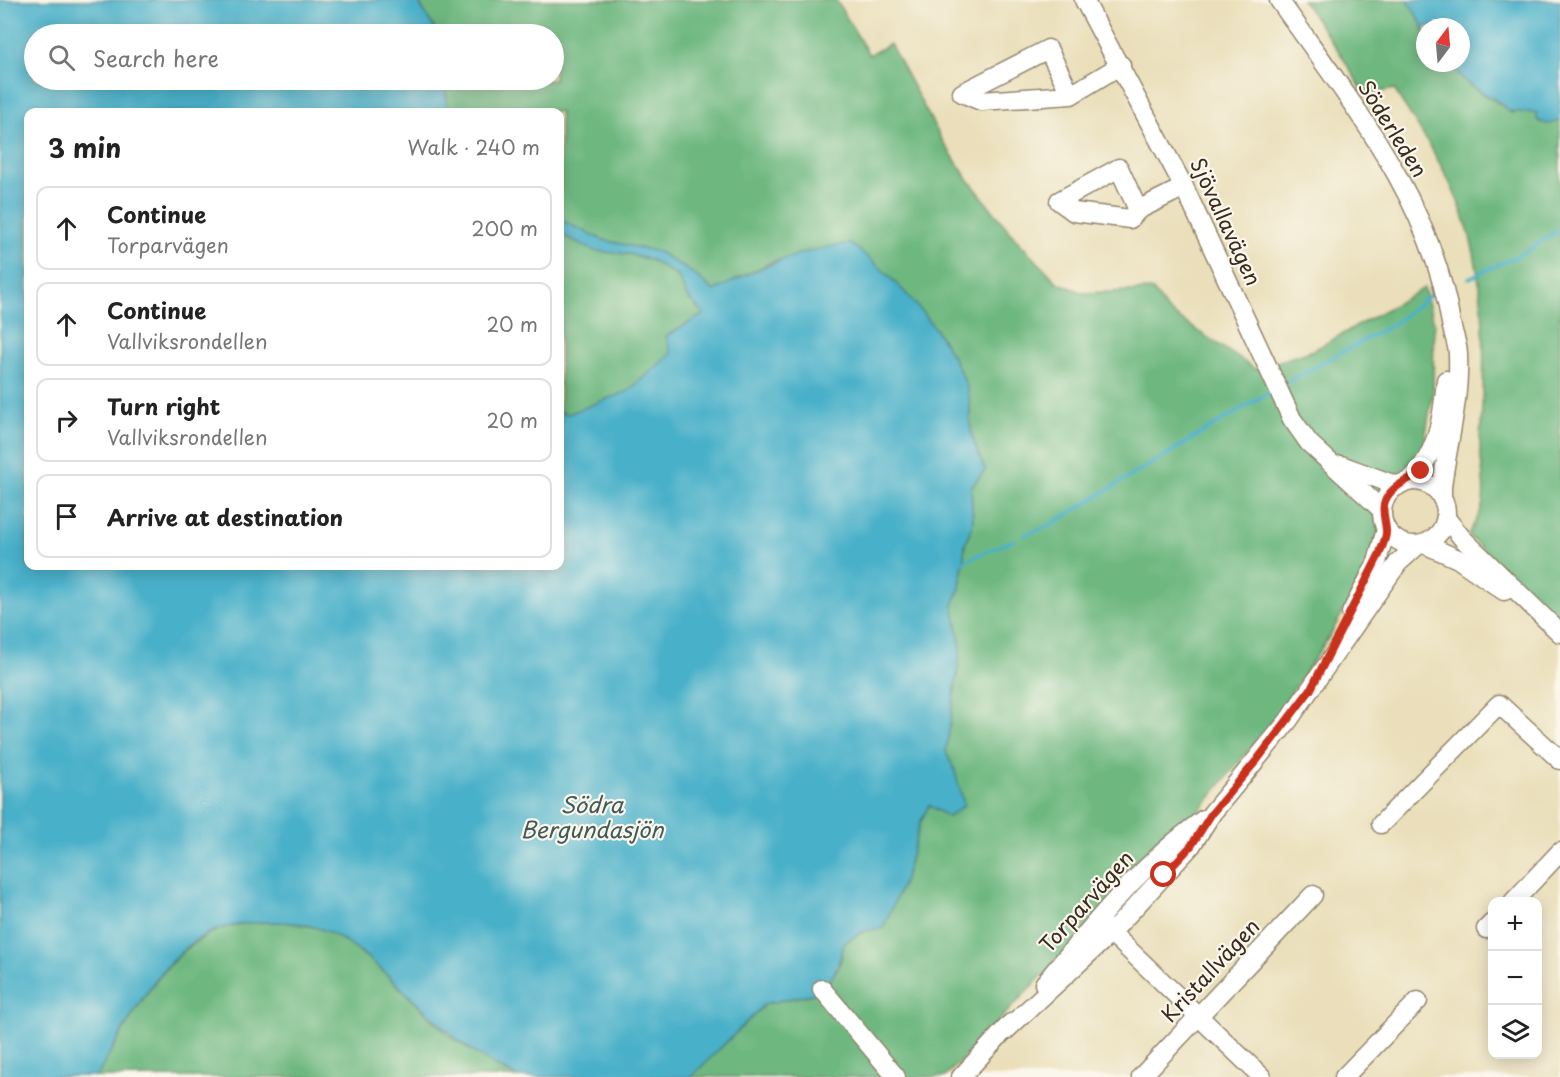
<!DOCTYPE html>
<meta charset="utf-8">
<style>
:root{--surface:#fff;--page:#f6f6f6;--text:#222;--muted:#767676;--line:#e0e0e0}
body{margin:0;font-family:"Playpen Sans",sans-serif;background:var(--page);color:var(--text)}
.controls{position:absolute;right:18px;bottom:18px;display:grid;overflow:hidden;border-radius:12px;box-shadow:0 3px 15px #0003}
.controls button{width:54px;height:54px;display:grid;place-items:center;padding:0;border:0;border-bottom:2px solid var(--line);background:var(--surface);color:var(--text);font:30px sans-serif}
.compass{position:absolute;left:1416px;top:18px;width:54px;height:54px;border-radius:50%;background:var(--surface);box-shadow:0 3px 15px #0003;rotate:16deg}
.stop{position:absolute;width:18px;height:18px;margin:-14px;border:4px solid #c8321e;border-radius:50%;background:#fff}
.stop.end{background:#c8321e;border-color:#fff;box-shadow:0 2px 6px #0008}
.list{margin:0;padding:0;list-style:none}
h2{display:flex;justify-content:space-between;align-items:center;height:78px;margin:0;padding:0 24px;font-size:26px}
h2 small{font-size:20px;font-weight:400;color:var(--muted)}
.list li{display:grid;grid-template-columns:39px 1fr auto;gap:18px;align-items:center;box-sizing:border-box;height:84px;margin:0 12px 12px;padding:0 12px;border:2px solid var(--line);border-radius:12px}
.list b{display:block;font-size:22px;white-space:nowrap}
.list p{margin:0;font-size:20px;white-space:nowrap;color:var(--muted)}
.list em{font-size:20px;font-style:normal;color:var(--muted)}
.icon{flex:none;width:33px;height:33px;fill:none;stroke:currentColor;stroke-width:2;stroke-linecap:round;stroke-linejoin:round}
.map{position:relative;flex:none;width:1560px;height:1077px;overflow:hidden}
.search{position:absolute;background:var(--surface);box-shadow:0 3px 15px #0003;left:24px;top:24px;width:540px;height:66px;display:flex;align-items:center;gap:15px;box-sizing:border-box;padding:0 21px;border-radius:33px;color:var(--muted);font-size:22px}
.panel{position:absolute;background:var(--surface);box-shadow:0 3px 15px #0003;left:24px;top:108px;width:540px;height:462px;border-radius:12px}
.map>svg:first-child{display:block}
.forest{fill:#6eb880;stroke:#54714f;stroke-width:1.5}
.water{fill:#4ab0c9;stroke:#426d74;stroke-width:1.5}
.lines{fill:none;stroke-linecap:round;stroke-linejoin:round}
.stream{stroke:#4ab0c9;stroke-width:4}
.minor-casing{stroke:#92846c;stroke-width:21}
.minor{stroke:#fff;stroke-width:18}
.route{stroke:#c8321e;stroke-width:8}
.labels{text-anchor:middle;stroke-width:4.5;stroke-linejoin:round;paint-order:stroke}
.street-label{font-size:21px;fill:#3b2a1e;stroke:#fbf7ec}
.water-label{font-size:22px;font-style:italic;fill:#40595a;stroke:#fbf7ec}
</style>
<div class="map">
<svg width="1560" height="1077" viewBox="0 0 1560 1077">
<rect width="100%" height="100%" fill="#fbf7ec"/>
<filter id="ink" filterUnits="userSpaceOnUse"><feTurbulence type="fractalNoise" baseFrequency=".0167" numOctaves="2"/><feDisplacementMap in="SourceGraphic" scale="12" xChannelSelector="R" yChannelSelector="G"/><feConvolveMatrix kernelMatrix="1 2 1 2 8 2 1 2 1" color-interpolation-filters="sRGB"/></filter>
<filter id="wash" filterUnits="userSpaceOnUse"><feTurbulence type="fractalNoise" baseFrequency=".008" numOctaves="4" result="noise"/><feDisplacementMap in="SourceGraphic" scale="24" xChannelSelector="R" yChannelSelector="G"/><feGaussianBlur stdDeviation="1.35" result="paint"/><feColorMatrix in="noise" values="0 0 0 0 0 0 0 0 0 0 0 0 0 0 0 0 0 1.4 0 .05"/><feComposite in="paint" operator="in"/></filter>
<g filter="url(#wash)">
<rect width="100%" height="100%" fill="#eadfba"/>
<!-- forest -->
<g class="forest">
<path d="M417 0H836L869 55 890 44 942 140 965 175 1013 236 1057 282 1083 293 1153 290 1167 310 1255 369 1314 350 1424 288 1434 323 1433 392 1423 449 1412 469 1381 493 1375 511 1379 533 1374 557 1329 637 1275 717 1197 814 945 1077H691L765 1004 816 993 839 968 844 943 864 931 905 878 920 823 929 805 955 771 946 752 961 647 953 605 960 588 965 545 973 522 971 487 985 470C980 457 974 444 971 431 969 416 972 399 966 385 946 332 896 277 851 244L774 261 714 291 694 274 625 245 603 240 560 220V112H448L445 80H554V34H438Z"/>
<path d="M1302 0H1408L1425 30V63H1450C1455 69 1460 77 1466 82 1480 95 1498 100 1511 113 1519 110 1531 110 1538 114L1539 122 1560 121V622L1468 535C1473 525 1482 513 1483 502 1486 482 1479 459 1480 438 1486 363 1488 275 1459 204 1443 163 1417 126 1394 89L1365 95 1340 53Z"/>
<polygon points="560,234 595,251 629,254 651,260 678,277 687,297 704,314 690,323 671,354 628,391 568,415 560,412"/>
<path d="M285 922 327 929 372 961 452 1038 503 1070 518 1077H93L97 1076C132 1017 167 939 239 923 253 920 271 922 285 922Z"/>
</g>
<!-- water -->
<g class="water">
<path d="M0 0H417L438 34H34V80H445L448 112H28V566H560V412L568 414 628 391 671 354 666 336 704 314 687 296 678 276 651 260 629 254 595 251 560 234V220L603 240 659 252 694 274 714 291C759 268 800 248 851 244 897 278 945 331 966 385 972 399 969 416 971 431 974 444 980 457 985 470L971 487 973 522 965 545 960 588 953 605 961 647 946 752 955 771 964 805 948 817 929 805 920 823 905 878 883 928 864 931 844 943C840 963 834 981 816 993L765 1004 691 1077H518C457 1051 421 1003 373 962 339 933 315 921 270 922 246 923 220 925 200 938 154 966 123 1031 97 1076L0 1077Z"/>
<path d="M1408 0H1560V121L1547 124 1537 120V113L1508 111C1500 98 1478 93 1466 81 1460 76 1455 69 1450 63H1461V27H1425V30Z"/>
</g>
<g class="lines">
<!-- stream -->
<g class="stream">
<polyline points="1469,278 1524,253 1560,229"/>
<polyline points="1282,385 1392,325 1432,294"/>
<polyline points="1025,535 1050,525 1273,390"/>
<polyline points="962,562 1014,540"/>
</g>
</g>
</g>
<g filter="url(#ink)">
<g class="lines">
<!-- minor casing -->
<g class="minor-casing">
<g id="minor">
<polyline points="1084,0 1184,187 1292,419 1309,443 1382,510"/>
<path d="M1279 0C1349 100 1431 199 1451 323 1453 334 1458 344 1458 355 1460 399 1448 442 1442 486V499"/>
<polyline points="1071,95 981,101 962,93 1048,49 1071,95 1121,65"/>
<polyline points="1138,210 1130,219 1074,212 1059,201 1119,168 1138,210 1184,187"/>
<polyline points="1341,465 1398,486"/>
<circle cx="1414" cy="513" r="32"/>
<path d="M1408 482C1437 457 1443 417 1446 380"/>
<polyline points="1446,518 1462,538 1560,633"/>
<polyline points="1424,544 1458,559 1504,591"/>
<polyline points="1351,613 1377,562 1386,529"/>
<polyline points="1381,824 1499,704 1560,760"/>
<polyline points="1513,902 1560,852"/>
<polyline points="1103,925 1262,1077"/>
<polyline points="1486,929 1492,923"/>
<path d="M1044 984C1092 926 1142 863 1204 819"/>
<polyline points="822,989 896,1077"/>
<polyline points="1005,1031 1111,933 1191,846 1212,813 1288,721 1398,563 1418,545"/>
<polyline points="961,1077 1011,1023"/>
<polyline points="1141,1077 1313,895"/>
<polyline points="1344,1077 1418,1001"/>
</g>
</g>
<!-- minor -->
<use href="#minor" class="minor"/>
</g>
</g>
<g class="lines" filter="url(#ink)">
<!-- route -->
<path class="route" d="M1164 875 1191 846 1212 813 1257 760 1311 689 1380 553C1382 546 1387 537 1386 530 1385 516 1379 506 1390 493 1397 484 1411 479 1421 471"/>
</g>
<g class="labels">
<!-- street labels -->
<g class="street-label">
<text transform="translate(1392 129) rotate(58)" y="7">Söderleden</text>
<text transform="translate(1225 222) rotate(65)" y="7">Sjövallavägen</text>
<text transform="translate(1087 902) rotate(-48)" y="7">Torparvägen</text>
<text transform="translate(1211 971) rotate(-47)" y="7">Kristallvägen</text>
</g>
<!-- water labels -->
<g class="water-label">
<text x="592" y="813">Södra<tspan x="592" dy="25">Bergundasjön</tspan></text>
</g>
</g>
</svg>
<div class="controls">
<button>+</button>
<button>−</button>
<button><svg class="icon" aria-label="layers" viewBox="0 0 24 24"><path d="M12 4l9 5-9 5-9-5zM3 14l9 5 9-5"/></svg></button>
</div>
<svg class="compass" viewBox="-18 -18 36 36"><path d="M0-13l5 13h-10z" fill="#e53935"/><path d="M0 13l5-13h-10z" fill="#767676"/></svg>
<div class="stop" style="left:1164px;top:875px"></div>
<div class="stop end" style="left:1421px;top:471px"></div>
<div class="search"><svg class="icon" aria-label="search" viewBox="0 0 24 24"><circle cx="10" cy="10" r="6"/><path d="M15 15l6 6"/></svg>Search here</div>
<section class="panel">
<h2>3 min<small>Walk · 240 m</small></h2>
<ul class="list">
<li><svg class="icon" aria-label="ahead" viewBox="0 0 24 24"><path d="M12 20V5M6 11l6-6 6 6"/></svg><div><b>Continue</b><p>Torparvägen</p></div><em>200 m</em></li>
<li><svg class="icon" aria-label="ahead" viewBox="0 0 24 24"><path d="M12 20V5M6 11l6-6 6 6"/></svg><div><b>Continue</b><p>Vallviksrondellen</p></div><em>20 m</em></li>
<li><svg class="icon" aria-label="right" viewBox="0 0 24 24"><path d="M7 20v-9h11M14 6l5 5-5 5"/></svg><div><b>Turn right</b><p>Vallviksrondellen</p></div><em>20 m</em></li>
<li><svg class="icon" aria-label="arrive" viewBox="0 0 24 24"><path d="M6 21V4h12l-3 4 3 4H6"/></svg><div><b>Arrive at destination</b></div></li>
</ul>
</section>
</div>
